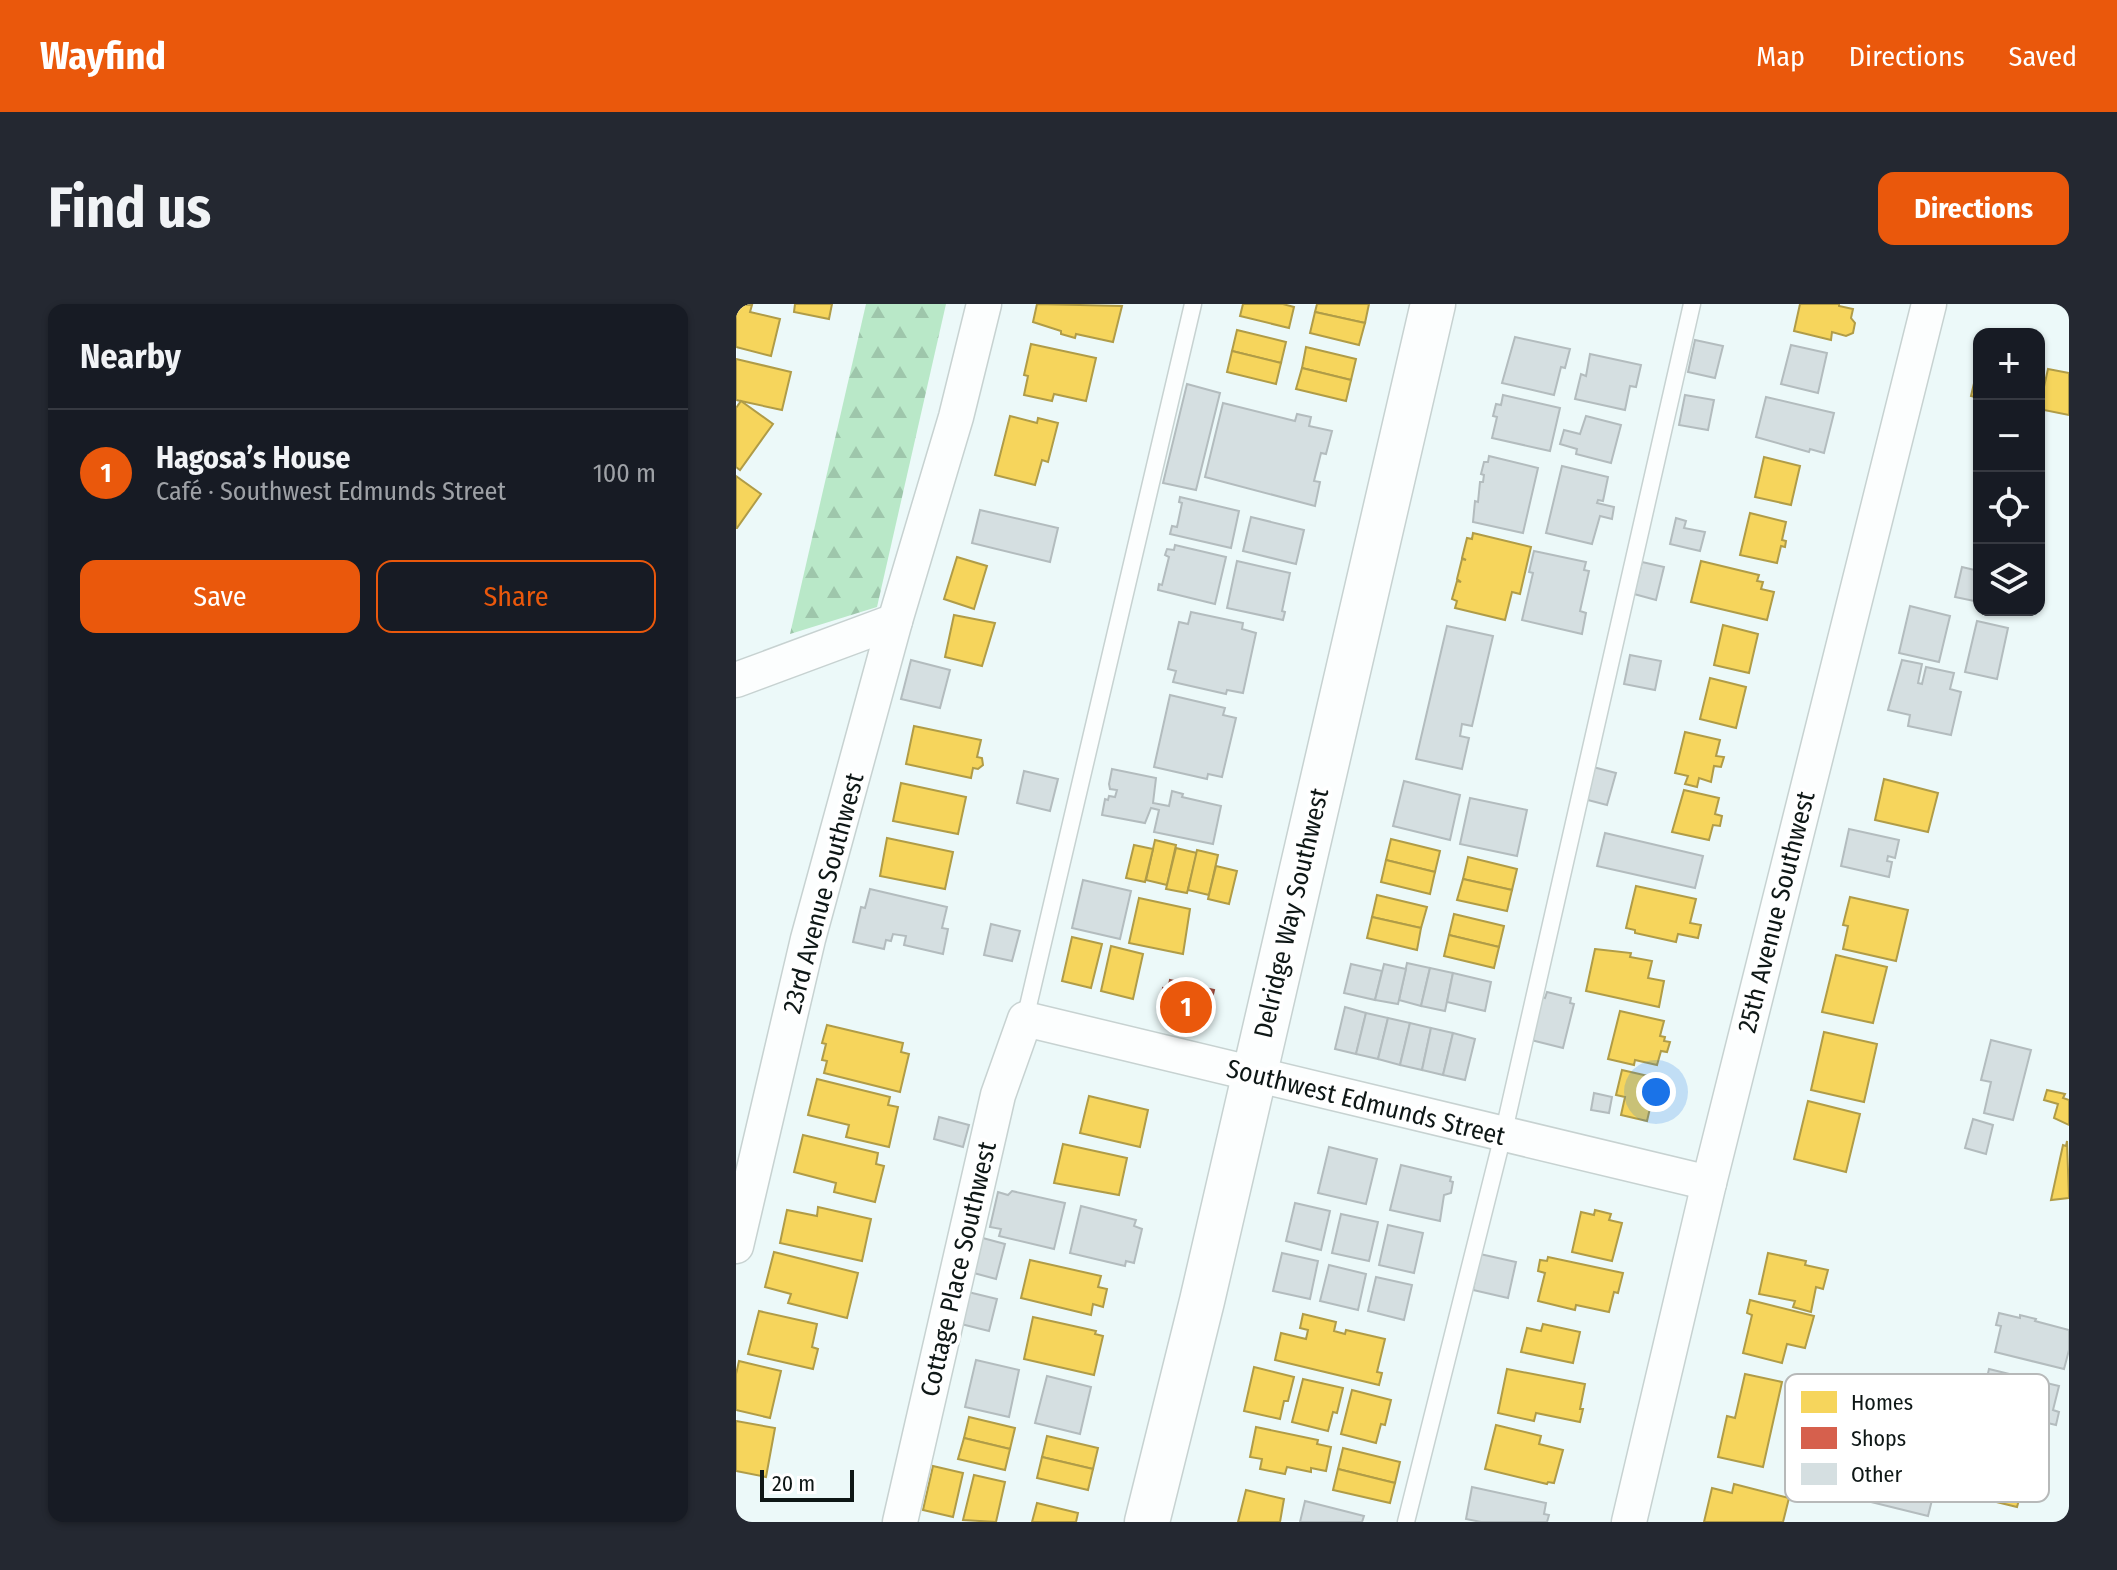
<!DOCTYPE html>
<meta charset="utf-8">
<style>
:root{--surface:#171b24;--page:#242831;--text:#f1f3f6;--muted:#9ea1a6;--line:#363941;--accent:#ea580c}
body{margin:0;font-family:"Fira Sans Condensed",sans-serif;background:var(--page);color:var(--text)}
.controls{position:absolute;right:24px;top:24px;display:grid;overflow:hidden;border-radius:16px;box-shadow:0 2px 6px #0004}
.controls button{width:72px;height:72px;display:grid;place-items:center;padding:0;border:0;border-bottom:2px solid var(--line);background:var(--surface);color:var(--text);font:40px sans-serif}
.scale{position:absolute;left:24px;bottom:20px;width:94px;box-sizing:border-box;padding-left:8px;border:4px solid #0e1716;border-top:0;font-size:22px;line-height:28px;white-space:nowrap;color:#0e1716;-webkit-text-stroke:6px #fff;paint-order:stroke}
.you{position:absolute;left:920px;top:788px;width:28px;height:28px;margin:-20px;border:6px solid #fff;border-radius:50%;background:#1a73e8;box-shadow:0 0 0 12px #1a73e833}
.badge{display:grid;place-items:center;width:52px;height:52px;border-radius:50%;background:var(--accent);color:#fff;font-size:26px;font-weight:700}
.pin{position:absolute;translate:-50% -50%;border:4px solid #fff;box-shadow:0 2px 8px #0006}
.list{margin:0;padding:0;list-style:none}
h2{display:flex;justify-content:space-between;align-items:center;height:104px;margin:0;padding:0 32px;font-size:34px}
h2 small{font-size:26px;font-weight:400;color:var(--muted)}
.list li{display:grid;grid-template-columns:52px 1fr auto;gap:24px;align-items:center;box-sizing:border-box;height:128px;padding:0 32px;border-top:2px solid var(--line)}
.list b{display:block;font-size:30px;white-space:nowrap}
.list p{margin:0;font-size:26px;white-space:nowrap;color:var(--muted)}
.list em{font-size:26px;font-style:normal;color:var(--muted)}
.actions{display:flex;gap:16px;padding:24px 32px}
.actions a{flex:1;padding:18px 0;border:2px solid var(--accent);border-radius:16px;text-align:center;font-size:28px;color:var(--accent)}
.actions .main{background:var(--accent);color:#fff}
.icon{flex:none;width:44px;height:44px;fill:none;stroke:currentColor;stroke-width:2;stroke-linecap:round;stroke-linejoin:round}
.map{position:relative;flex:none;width:1333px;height:1218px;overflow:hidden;border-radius:16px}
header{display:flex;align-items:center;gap:48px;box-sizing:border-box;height:112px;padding:0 40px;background:var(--accent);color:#fff}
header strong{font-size:38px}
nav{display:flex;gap:44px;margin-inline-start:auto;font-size:28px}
.intro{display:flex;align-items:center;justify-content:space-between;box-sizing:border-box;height:192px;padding:0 48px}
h1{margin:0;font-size:56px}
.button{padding:20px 36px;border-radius:16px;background:var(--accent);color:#fff;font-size:28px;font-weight:700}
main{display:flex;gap:48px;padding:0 48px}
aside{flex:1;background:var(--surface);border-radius:16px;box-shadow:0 2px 6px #0004}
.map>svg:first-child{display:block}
.forest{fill:url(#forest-firs)}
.homes{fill:#f6d55c;stroke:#b09c47;stroke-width:2}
.shops{fill:#d6604d;stroke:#9a4a3c;stroke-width:2}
.building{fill:#d5dfe1;stroke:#b3bcbe;stroke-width:2}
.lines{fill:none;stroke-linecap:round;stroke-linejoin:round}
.lane-casing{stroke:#c7d2d1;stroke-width:19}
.street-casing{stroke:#c7d2d1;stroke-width:37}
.secondary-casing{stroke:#c7d2d1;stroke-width:47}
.lane{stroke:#fcfefe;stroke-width:16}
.street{stroke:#fcfefe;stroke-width:34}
.secondary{stroke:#fcfefe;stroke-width:44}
.labels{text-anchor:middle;stroke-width:8;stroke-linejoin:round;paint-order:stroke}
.street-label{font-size:26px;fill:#0e1716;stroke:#fff}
.key{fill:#fff;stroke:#b7b9b9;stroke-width:2}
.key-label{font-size:22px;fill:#0e1716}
</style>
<header>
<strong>Wayfind</strong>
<nav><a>Map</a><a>Directions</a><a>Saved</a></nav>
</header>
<div class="intro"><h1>Find us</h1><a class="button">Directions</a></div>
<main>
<aside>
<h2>Nearby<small></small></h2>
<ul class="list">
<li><span class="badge">1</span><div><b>Hagosa’s House</b><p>Café · Southwest Edmunds Street</p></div><em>100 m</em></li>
</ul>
<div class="actions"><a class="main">Save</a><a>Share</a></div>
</aside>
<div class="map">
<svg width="1333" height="1218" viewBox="0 0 1333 1218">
<defs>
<pattern id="forest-firs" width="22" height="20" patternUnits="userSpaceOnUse" patternTransform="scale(2)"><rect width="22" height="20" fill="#b9e8c8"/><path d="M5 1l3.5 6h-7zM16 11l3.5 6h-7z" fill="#9ec6ab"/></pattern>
</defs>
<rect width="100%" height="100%" fill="#ecf9f9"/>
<!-- forest -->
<polygon class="forest" points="130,0 210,0 141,303 54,330"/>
<!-- homes -->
<g class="homes">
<polygon points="0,0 16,1 14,8 44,15 35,52 0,43"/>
<polygon points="59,0 96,0 93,15 58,8"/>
<polygon points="301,0 386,2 377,38 340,30 339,34 325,30 325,27 297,18"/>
<polygon points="507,0 547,0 558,3 553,24 504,12"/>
<polygon points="581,0 633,0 629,19 579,8"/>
<polygon points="1064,0 1103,0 1103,2 1117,5 1115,14 1119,19 1117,29 1110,32 1096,28 1095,36 1058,27"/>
<polygon points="579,8 629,19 623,41 574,29"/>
<polygon points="501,26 550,38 545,59 496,47"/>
<polygon points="295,40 360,54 350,97 318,90 316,97 288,91 292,72 288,71"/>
<polygon points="570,43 620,55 615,76 566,64"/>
<polygon points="496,47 545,59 540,80 491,68"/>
<polygon points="0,55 55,68 46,106 0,96"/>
<polygon points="1243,58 1243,94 1235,92"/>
<polygon points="566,64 615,76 610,97 560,85"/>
<polygon points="1312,65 1333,69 1333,111 1303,105"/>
<polygon points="5,97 37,120 4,166 0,163 0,104"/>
<polygon points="274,112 301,119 302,114 322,119 312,158 306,156 299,181 259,171"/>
<polygon points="1028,153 1064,162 1055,201 1019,193"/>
<polygon points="0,172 25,190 1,224 0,224"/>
<polygon points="1014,209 1050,218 1046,236 1050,237 1049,243 1045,242 1041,259 1004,251"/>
<polygon points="737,229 795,243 784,290 776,288 769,316 719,304 721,297 716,295 721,277 725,278 721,275 726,255 730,256 726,254 731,234 736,235"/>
<polygon points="221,253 251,262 238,305 208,295"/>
<polygon points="965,257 1023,271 1021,277 1027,278 1025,285 1038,288 1031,316 955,298"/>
<polygon points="218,311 259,319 246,362 209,353"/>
<polygon points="987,321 1022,330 1013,369 978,361"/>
<polygon points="974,374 1010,383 1000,424 964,415"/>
<polygon points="178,422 245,436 241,453 246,454 247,461 242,465 237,464 235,474 170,460"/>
<polygon points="949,428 984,436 980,452 988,453 985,463 978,462 975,478 963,474 961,483 949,480 952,472 939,469"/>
<polygon points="1148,475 1202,489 1192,528 1139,516"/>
<polygon points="165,479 230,493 222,530 157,517"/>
<polygon points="948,486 983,494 979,510 986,512 984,522 977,521 973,536 936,528"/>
<polygon points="151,534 217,548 209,585 144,572"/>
<polygon points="655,535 704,547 699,568 650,556"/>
<polygon points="419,536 440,541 431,581 410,576"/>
<polygon points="398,541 417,545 409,578 390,574"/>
<polygon points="440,544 461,549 451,589 430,585"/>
<polygon points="461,546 482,551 473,591 452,586"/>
<polygon points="732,553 781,565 776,586 727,575"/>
<polygon points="650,556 699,568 694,590 645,578"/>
<polygon points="480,562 501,567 493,600 472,595"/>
<polygon points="727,575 776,586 771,607 721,596"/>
<polygon points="900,582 960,595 954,619 965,621 962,634 942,630 940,638 899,629 899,626 890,624"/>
<polygon points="641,591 691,603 685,624 636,613"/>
<polygon points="1114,593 1172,606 1160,657 1107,645 1112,622 1107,621"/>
<polygon points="403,594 454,605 447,650 393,639"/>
<polygon points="718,610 768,622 763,643 713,631"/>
<polygon points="636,613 685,624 681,646 631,634"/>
<polygon points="713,631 763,643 758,664 708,652"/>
<polygon points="336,633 366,640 355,684 326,677"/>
<polygon points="375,642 407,650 397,695 365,687"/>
<polygon points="859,645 895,649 894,653 916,657 912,674 928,677 923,703 850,687"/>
<polygon points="1100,651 1151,663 1137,719 1086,708"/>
<polygon points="884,707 928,717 924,732 929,733 928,737 934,738 931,748 925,747 921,761 899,756 898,761 872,755"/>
<polygon points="91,721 167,739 165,748 173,750 164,788 88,769 91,757 86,756 90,740 86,739"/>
<polygon points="1088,728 1141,740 1128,798 1075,786"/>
<polygon points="886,766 921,774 911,817 885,811 889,793 880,791"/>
<polygon points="81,775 154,793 152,801 162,803 153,843 110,833 113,821 72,811"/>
<polygon points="1311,786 1329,790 1327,794 1333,796 1333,821 1318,814 1322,800 1308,796"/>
<polygon points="353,792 412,806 404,843 344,829"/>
<polygon points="1072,797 1124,810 1110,868 1058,855"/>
<polygon points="67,831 142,849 140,860 148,862 139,898 98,888 100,879 58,868"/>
<polygon points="1331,837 1333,894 1315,896 1327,841 1330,842"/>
<polygon points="327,840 391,854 383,891 318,879"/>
<polygon points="82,903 135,915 126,957 44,939 51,906 81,912"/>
<polygon points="859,906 875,910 873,916 886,919 876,957 836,948 845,908 858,911"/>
<polygon points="38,948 122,969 111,1014 52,999 55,990 29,983"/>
<polygon points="1032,949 1070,957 1069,961 1092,966 1087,985 1080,983 1075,1008 1057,1003 1059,997 1023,990"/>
<polygon points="812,953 887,969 882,989 878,988 873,1008 840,1001 839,1006 802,997 809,969 802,967 804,956 811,957"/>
<polygon points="294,956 365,972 362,983 371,985 367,1003 357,1000 355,1011 285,994"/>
<polygon points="1014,996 1078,1012 1069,1044 1051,1040 1046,1059 1007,1049 1016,1011 1011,1009"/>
<polygon points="23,1007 81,1020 76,1043 82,1045 77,1065 12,1050"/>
<polygon points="567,1010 600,1018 598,1027 609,1030 610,1026 649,1035 641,1068 646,1069 643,1081 539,1056 545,1029 570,1035 572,1026 564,1024"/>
<polygon points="297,1013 360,1027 359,1030 367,1032 358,1071 288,1055"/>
<polygon points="807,1020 844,1028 837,1059 785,1048 791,1024 805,1027"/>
<polygon points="3,1057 45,1067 34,1114 0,1106 0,1070"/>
<polygon points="518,1063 558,1073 552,1097 548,1097 544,1115 508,1107"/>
<polygon points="771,1065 849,1080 844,1105 847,1105 844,1118 800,1109 798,1117 762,1109"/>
<polygon points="1009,1070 1046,1078 1027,1163 982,1153 991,1112 999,1114"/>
<polygon points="567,1075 607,1084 601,1109 597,1108 592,1127 556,1118"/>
<polygon points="616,1086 655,1096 649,1121 645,1120 640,1139 605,1130"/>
<polygon points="233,1113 279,1124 274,1145 228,1134"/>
<polygon points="0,1117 39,1124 30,1173 0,1167"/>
<polygon points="760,1121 805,1132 803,1140 827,1146 818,1179 812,1178 811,1180 749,1165"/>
<polygon points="520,1123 582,1136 581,1140 595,1143 590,1167 575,1164 575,1168 551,1163 549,1170 524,1165 526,1155 514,1153"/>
<polygon points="1248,1130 1283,1139 1281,1148 1295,1151 1289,1173 1300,1175 1295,1192 1285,1189 1281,1203 1240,1193 1241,1190 1227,1187 1235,1152 1243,1154"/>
<polygon points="311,1132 362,1144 357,1165 306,1153"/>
<polygon points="228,1134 274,1145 269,1166 222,1155"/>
<polygon points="607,1144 664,1158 659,1179 602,1165"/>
<polygon points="306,1153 357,1165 352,1186 301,1174"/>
<polygon points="197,1162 227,1169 217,1213 187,1206"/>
<polygon points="602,1165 659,1179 654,1199 597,1186"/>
<polygon points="238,1171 269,1178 260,1218 227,1216"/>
<polygon points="998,1180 1053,1194 1047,1218 968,1218 976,1184 996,1189"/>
<polygon points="510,1186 548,1195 544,1218 502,1218"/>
<polygon points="301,1199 342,1209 340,1218 296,1218"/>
</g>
<!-- shops -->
<polygon class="shops" points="434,676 478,686 470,720 426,710 429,697 425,696 427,684 432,685"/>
<!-- building -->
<g class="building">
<polygon points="779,33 834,45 829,64 825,63 818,91 766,79"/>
<polygon points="959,36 987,42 979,74 952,68"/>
<polygon points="1055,41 1091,49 1082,89 1045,80"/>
<polygon points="854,50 905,61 900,83 894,82 889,106 839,95 845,70 850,72"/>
<polygon points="451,80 484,89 460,186 427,179"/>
<polygon points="767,91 824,104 814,147 756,134 761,113 757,112 760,100 765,101"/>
<polygon points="949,91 978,96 972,126 943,121"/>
<polygon points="1030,93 1098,109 1088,149 1074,145 1073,148 1020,133"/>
<polygon points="487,99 559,117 561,110 575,113 573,122 596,127 590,150 585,149 578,177 584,178 579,202 469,173"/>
<polygon points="850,112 885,121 875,159 840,150 841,145 824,140 828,126 844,130"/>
<polygon points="753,152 802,164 787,229 737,218 739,197 742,198 744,178 747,178 748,171 745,170 748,158 752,158"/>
<polygon points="826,162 872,173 867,197 862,196 861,199 878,203 876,215 864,212 856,240 810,229"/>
<polygon points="444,193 503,207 495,244 434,230 436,222 441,223 446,199 443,198"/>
<polygon points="244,206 322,224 314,258 236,239"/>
<polygon points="515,213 568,226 560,260 507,247"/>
<polygon points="940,214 950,217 948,224 969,228 964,247 934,240"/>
<polygon points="439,241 490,253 479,300 422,286 423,280 426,281 433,253 429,251 431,245 438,246"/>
<polygon points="798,247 850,258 848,266 853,267 844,307 850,309 846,330 786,316 797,269 793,268"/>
<polygon points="501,257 554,269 546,307 549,308 547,316 491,304"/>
<polygon points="906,258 928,263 920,296 898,290"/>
<polygon points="1226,263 1243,267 1243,298 1219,293"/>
<polygon points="1174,302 1214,312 1203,358 1163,349"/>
<polygon points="455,308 507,319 506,325 520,329 507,389 491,386 490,390 437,378 440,367 432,365 443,318 452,320"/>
<polygon points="1241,317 1272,324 1261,375 1229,368"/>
<polygon points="711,322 757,332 736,422 726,420 724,432 733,434 726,465 680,455"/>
<polygon points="894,351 925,357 919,386 888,380"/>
<polygon points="175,356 214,366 204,404 165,395"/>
<polygon points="1166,356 1186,360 1182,379 1186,380 1190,363 1218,369 1214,385 1225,388 1215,431 1172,422 1174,411 1152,406"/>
<polygon points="434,391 489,404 487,411 500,414 486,473 472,470 471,475 418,463"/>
<polygon points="857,463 880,469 871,501 848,495"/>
<polygon points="376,465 420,474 417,499 433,502 436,487 447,490 446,493 485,502 477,540 418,528 423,506 415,504 409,519 366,511 369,495 372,496 373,492 379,493 381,486 374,485 373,480"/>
<polygon points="288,467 322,475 314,507 281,499"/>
<polygon points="668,477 724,491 714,536 657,522"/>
<polygon points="734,494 791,506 781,552 724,540"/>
<polygon points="1113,525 1163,536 1159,554 1152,552 1151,557 1156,558 1153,573 1105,562"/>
<polygon points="869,529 967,552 959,584 861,562"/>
<polygon points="347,576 395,587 384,635 336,624"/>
<polygon points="134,585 211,603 206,624 212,625 207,650 168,641 170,632 157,630 155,637 150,636 148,645 117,638 125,603 129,604"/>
<polygon points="255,620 284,627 276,657 248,651"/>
<polygon points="671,659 694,664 685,702 663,696"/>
<polygon points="615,660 646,667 639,696 608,689"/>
<polygon points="648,660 670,665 662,700 639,696"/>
<polygon points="694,664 717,669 709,707 685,702"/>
<polygon points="717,669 755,678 749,707 711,698"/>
<polygon points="811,688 835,694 834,699 838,700 827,744 795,736 806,693 809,694"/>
<polygon points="609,703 630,709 620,750 599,745"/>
<polygon points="630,709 652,714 642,755 620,750"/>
<polygon points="652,714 674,719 664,761 642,755"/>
<polygon points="674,719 695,724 686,766 664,761"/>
<polygon points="695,724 717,729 707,771 686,766"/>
<polygon points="717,729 739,735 729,776 707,771"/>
<polygon points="1255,736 1295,746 1277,816 1248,809 1255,778 1245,776"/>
<polygon points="858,789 876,793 873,809 855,806"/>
<polygon points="203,813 233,821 227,843 198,835"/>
<polygon points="1237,815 1257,821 1250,850 1229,844"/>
<polygon points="593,843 641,855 630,900 582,889"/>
<polygon points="665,861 715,873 714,877 717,878 715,889 708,891 704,917 654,906"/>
<polygon points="276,887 329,899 318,945 263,932 265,925 254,923 262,888 272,891"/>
<polygon points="559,899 594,907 585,946 550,937"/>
<polygon points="345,902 400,916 398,922 406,925 398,959 390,957 389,962 334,949"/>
<polygon points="605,910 642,918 633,957 596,949"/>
<polygon points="652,921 687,929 678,969 643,961"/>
<polygon points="243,933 269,940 260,975 234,968"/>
<polygon points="546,949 582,957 574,995 537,987"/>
<polygon points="744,950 780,958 772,994 737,986"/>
<polygon points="593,961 630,970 622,1006 584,997"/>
<polygon points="640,973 676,981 668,1016 632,1007"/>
<polygon points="228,987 261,995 253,1027 221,1019"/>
<polygon points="1263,1009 1284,1014 1284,1011 1300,1015 1299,1017 1333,1026 1333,1046 1328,1065 1259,1048 1265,1022 1260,1021"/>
<polygon points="240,1056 283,1066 273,1113 229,1103"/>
<polygon points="1253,1065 1323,1082 1317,1106 1323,1108 1320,1121 1278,1111 1278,1114 1240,1103 1243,1090 1247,1091"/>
<polygon points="311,1072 355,1083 344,1130 299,1119"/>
<polygon points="1153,1127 1183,1134 1178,1154 1205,1160 1192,1212 1135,1198"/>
<polygon points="736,1183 810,1199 808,1210 813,1211 811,1218 745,1218 730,1215"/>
<polygon points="569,1197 628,1212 626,1218 564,1218"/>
</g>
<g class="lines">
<!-- lane casing -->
<g class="lane-casing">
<g id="lane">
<polyline points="289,715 457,0"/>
<polyline points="670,1218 767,831 956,0"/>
</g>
</g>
<!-- street casing -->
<g class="street-casing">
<g id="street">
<polyline points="0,376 159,317"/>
<polyline points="0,942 72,635 159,317 220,113 248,0"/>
<polyline points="164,1218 262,791 289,715 973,879"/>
<polyline points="893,1218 973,879 1193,0"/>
</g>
</g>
<!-- secondary casing -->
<g class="secondary-casing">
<polyline id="secondary" points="411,1218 466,997 697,0"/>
</g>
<!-- lane -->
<use href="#lane" class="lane"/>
<!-- street -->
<use href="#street" class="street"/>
<!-- secondary -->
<use href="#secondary" class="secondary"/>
</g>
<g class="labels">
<!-- street labels -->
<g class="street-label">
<text transform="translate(87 589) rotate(-75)" y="9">23rd Avenue Southwest</text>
<text transform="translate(1040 608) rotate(-76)" y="9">25th Avenue Southwest</text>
<text transform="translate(555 609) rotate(-77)" y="9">Delridge Way Southwest</text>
<text transform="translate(630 798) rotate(14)" y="9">Southwest Edmunds Street</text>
<text transform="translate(222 965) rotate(-77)" y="9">Cottage Place Southwest</text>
</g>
</g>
<!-- legend -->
<rect x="1049" y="1070" width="264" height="128" rx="12" class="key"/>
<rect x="1065" y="1087" width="36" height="22" fill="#f6d55c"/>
<rect x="1065" y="1123" width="36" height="22" fill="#d6604d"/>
<rect x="1065" y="1159" width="36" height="22" fill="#d5dfe1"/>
<g class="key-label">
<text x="1115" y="1106">Homes</text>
<text x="1115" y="1142">Shops</text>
<text x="1115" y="1178">Other</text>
</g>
</svg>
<div class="controls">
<button>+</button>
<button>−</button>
<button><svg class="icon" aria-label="locate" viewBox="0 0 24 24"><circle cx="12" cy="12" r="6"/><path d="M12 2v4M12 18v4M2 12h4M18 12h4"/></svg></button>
<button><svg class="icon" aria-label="layers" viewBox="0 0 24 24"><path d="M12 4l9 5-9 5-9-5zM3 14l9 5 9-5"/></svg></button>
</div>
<div class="scale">20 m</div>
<div class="you"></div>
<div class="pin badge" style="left:450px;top:703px">1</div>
</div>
</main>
